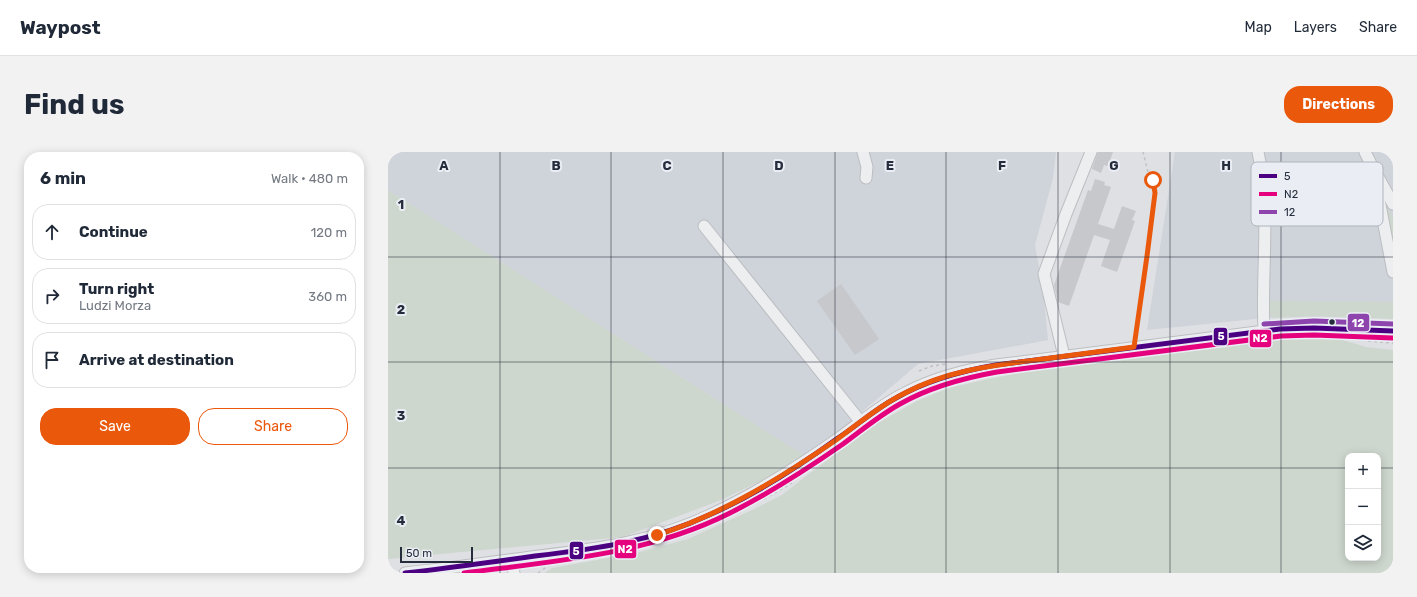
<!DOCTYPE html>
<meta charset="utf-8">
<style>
:root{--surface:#fff;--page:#f2f2f3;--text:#1f2937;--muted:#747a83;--line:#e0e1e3;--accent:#ea580c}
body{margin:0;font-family:Rubik,sans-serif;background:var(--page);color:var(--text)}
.controls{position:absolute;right:12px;bottom:12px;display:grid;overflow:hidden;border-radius:8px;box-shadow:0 2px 10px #0003}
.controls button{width:36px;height:36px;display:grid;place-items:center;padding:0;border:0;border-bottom:1px solid var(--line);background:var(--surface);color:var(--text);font:20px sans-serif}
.scale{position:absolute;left:12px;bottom:10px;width:73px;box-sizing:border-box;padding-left:4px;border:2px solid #252c3c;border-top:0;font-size:11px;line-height:14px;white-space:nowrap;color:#252c3c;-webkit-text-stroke:3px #eaeef4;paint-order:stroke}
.stop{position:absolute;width:12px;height:12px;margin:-9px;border:3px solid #ea580c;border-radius:50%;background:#fff}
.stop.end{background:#ea580c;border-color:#fff;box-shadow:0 1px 4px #0008}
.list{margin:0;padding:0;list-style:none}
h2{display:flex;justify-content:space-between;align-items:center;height:52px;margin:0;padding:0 16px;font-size:17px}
h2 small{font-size:13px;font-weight:400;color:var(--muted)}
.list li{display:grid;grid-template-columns:26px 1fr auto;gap:12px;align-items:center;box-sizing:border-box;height:56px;margin:0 8px 8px;padding:0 8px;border:1px solid var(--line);border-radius:16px}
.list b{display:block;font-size:15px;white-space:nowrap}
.list p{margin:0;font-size:13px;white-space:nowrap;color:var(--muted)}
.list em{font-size:13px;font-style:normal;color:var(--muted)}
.actions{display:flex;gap:8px;padding:12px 16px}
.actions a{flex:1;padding:9px 0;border:1px solid var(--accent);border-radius:16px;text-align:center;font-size:14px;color:var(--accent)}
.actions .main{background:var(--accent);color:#fff}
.icon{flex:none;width:22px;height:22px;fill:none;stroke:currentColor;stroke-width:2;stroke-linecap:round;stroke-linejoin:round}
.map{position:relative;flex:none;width:1005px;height:421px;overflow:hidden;border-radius:16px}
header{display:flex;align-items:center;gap:24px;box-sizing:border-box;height:56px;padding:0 20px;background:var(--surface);border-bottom:1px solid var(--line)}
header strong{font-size:19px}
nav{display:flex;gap:22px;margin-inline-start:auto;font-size:14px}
.intro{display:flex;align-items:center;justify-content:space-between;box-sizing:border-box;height:96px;padding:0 24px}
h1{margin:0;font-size:28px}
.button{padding:10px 18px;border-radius:16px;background:var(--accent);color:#fff;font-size:14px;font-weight:700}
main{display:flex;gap:24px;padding:0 24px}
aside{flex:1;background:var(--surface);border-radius:16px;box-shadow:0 2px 10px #0003}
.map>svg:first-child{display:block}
.built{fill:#cfd3da}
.green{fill:#ced7ce;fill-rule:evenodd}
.building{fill:#c6c8cb}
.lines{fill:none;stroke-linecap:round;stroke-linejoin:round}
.minor-casing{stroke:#bcbec1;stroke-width:13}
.path{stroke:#c0c1c6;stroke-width:1.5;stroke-dasharray:3 3;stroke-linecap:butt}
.minor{stroke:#edeef0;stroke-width:11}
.bus-1-casing{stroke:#eaeef4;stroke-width:8}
.bus-2-casing{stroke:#eaeef4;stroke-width:8}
.bus-3-casing{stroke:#eaeef4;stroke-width:8}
.bus-1{stroke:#4b0082;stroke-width:5}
.bus-2{stroke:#e5007d;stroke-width:5}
.bus-3{stroke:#8e44ad;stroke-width:5}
.route{stroke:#ea580c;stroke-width:5}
.grid{fill:none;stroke:#252c3c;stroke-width:1;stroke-opacity:0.55}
.bus-dot{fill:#252c3c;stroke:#eaeef4;stroke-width:1.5}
.key{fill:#eaeef4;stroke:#afb4bd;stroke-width:1}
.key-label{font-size:11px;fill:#252c3c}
.grid-label{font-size:13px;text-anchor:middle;font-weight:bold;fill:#252c3c;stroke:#eaeef4;stroke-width:4;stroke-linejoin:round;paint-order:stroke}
.line-badge{stroke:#eaeef4;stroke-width:1.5}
.badge-label{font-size:11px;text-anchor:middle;font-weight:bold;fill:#fff}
</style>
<header>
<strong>Waypost</strong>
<nav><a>Map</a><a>Layers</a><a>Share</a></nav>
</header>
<div class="intro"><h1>Find us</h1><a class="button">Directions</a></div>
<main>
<aside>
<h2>6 min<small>Walk · 480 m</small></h2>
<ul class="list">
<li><svg class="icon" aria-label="ahead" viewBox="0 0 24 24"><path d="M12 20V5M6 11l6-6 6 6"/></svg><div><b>Continue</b></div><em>120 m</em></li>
<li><svg class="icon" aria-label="right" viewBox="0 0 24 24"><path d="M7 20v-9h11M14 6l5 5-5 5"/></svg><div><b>Turn right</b><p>Ludzi Morza</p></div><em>360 m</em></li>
<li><svg class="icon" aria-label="arrive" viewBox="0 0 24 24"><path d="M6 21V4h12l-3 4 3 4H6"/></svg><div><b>Arrive at destination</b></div></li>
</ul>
<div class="actions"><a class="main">Save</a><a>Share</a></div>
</aside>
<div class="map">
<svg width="1005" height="421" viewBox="0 0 1005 421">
<rect width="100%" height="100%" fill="#dee0e3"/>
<!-- built -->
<g class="built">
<polygon points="0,0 668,0 665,26 647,93 655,138 660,188 530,212 420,306 0,38"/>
<polygon points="787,0 1005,0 1005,166 897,164 759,178"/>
</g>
<!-- green -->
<g class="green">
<polygon points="0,38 420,306 333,348 235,385 0,407"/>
<polygon points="995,46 1005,66 1005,97"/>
<polygon points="881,149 1005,150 1005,167 930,164 885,166 881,161"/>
<path d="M919 184 948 186 978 195 1005 198V421H157L164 416 248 401 300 387 364 358 394 343 422 321 490 271 529 249 561 236 605 226 679 212ZM960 304H990V406H960Z"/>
</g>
<!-- building -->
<g class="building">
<polygon points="710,0 725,0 720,14 716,13 713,21 704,17"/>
<polygon points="707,27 717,30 716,33 723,35 710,72 726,77 734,54 748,59 744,68 747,69 729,120 713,114 722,88 706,83 681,154 670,150 666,133 700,38 703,39"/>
<polygon points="453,132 491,187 467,203 429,149"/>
</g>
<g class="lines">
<!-- minor casing -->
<g class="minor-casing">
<g id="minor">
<polyline points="475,0 479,15 478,26"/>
<path d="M870 0C883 59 873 119 876 179"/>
<polyline points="977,0 985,16 1005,120"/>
<polyline points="989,23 1005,52"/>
<polyline points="316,74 472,269"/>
<polyline points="676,204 656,122 678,62 703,0"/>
<polyline points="124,408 126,421"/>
<path d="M17 421C62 416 106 410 151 404 209 397 268 389 322 363 367 342 410 315 451 286 472 271 492 253 517 241 546 226 576 218 608 213L892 177 926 176 1005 179"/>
</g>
</g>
<!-- path -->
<g class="path">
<polyline points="747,185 759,104 767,41 765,28 760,20 755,0"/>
<polyline points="980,189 1005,191"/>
<polyline points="531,219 544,214 558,212"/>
<polyline points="376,347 404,331"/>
<polyline points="150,421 160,414"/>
</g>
<!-- minor -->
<use href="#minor" class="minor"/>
<!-- bus-1 casing -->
<g class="bus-1-casing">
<path id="bus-1" d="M17 421C61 416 104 410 147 404 207 397 266 389 321 363 367 343 410 315 450 286 470 273 487 257 508 246 539 228 573 219 608 213L892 177 926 176 1005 179"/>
</g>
<!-- bus-2 casing -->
<g class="bus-2-casing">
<path id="bus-2" d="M76 421C166 409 259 403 342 361 382 341 419 317 455 292 474 278 492 263 512 252 542 235 575 226 609 220L893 184 926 183 1005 186"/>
</g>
<!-- bus-3 casing -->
<g class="bus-3-casing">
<polyline id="bus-3" points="876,172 926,169 1005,172"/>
</g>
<!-- bus-1 -->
<use href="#bus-1" class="bus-1"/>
<!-- bus-2 -->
<use href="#bus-2" class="bus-2"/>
<!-- bus-3 -->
<use href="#bus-3" class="bus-3"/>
</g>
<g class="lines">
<!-- route -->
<path class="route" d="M269 383C335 362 391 327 448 288 470 272 491 254 515 242 559 218 607 213 655 207 685 203 715 199 746 195L759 104 767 41 765 28"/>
</g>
<!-- grid -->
<path class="grid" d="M112 0V421M223 0V421M335 0V421M447 0V421M558 0V421M670 0V421M782 0V421M893 0V421M0 105H1005M0 210H1005M0 316H960M990 316H1005"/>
<!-- markers -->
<circle class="bus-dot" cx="944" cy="170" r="3.5"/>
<!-- legend -->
<rect x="863" y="10" width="132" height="64" rx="6" class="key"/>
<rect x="871" y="22" width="18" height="4" fill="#4b0082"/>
<rect x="871" y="40" width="18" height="4" fill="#e5007d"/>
<rect x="871" y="58" width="18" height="4" fill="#8e44ad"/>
<g class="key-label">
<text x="896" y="28">5</text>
<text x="896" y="46">N2</text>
<text x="896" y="64">12</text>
</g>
<g class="grid-label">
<text x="56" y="18">A</text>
<text x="168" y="18">B</text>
<text x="279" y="18">C</text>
<text x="391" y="18">D</text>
<text x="502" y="18">E</text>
<text x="614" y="18">F</text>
<text x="726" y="18">G</text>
<text x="838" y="18">H</text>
<text x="13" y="57">1</text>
<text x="13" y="162">2</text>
<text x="13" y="268">3</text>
<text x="13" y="373">4</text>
</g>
<g class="line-badge">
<rect x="959" y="161" width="23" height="19" rx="4" fill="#8e44ad"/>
<rect x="825" y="175" width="15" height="19" rx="4" fill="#4b0082"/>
<rect x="861" y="177" width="23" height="19" rx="4" fill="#e5007d"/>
<rect x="226" y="387" width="23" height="20" rx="4" fill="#e5007d"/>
<rect x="181" y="389" width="15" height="19" rx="4" fill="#4b0082"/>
</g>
<g class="badge-label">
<text x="970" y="175">12</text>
<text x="833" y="188">5</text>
<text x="872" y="190">N2</text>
<text x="237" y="401">N2</text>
<text x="188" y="403">5</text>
</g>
</svg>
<div class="controls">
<button>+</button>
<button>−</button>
<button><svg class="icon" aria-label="layers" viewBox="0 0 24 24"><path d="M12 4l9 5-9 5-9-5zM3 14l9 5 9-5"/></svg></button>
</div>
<div class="scale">50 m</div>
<div class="stop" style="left:765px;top:28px"></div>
<div class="stop end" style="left:269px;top:383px"></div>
</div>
</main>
